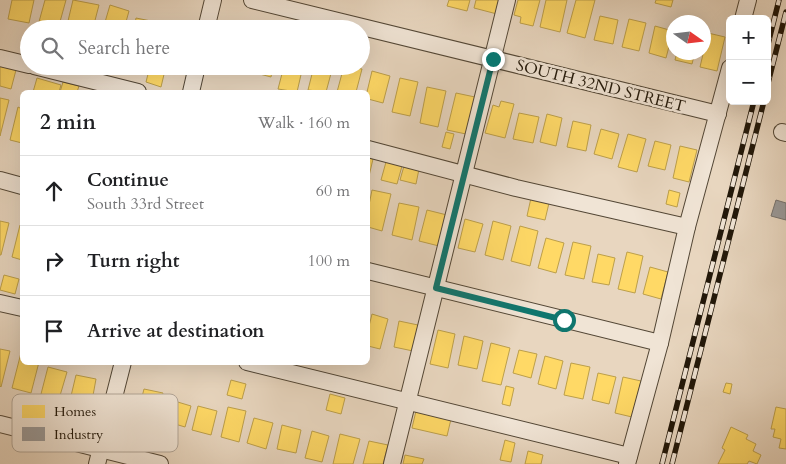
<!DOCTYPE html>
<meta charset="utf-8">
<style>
:root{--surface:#fff;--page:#f6f6f6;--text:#202124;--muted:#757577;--line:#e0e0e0}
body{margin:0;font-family:Cardo,serif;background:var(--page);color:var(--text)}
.controls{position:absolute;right:15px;top:15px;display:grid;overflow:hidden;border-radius:8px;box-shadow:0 5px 20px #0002}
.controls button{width:45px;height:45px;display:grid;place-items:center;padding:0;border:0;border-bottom:1px solid var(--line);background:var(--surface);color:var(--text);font:25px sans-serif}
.compass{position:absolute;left:666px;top:15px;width:45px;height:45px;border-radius:50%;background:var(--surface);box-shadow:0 5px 20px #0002;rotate:104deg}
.stop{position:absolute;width:15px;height:15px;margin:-11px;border:4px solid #0f766e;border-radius:50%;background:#fff}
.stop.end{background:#0f766e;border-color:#fff;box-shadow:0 1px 5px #0008}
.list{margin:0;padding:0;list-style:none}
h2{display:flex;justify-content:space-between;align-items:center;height:65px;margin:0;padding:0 20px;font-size:21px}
h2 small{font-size:16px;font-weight:400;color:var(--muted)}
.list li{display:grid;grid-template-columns:32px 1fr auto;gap:15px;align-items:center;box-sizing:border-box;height:70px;padding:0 20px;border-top:1px solid var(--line)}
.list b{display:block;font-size:19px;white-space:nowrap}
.list p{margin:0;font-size:16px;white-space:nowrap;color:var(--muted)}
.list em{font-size:16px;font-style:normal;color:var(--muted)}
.icon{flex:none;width:28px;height:28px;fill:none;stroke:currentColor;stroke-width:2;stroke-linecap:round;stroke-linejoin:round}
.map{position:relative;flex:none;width:786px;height:464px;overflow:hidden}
.search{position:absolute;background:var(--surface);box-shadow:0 5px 20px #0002;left:20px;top:20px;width:350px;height:55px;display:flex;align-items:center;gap:12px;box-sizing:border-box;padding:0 18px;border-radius:28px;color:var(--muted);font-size:19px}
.panel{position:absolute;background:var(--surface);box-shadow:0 5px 20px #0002;left:20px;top:90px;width:350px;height:275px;border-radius:8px}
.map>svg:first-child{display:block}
.homes{fill:#ffd966;stroke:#bc9f4a}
.industry{fill:#999;stroke:#75726e}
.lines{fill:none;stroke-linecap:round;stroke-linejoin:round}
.minor-casing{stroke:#534736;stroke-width:18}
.minor{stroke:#f0e4d5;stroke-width:16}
.rail-casing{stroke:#211709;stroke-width:5.5}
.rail{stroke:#f0e4d5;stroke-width:4;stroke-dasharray:11;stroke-linecap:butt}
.route{stroke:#0f766e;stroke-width:6}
.labels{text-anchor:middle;stroke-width:5;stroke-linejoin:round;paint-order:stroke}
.street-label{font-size:16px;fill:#211709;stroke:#f0e4d5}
.key{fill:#f0e4d5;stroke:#b2a698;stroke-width:1}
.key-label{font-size:14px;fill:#211709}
</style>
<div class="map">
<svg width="786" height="464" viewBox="0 0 786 464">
<rect width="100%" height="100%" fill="#e8d6bf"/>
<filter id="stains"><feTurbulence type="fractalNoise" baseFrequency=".004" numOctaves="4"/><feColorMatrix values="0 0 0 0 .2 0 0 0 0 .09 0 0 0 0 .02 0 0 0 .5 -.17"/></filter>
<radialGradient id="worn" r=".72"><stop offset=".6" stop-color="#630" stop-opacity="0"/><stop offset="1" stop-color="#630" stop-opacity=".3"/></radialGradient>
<!-- homes -->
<g class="homes">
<polygon points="12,0 34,0 29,23 8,19"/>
<polygon points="45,0 66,0 58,29 37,29"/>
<polygon points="73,0 99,5 93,28 68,21"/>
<polygon points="449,0 470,0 467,11 447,6"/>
<polygon points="476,0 500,0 497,14 474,8"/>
<polygon points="518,0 540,0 533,26 520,23 521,17 514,15"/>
<polygon points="546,0 567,0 560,32 540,27"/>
<polygon points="576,0 595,0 585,38 567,33"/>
<polygon points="656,0 673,0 671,7 655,3"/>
<polygon points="110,5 129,11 124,29 103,29"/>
<polygon points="600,16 618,20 613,44 594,40"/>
<polygon points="136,18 156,22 155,29 134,29"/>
<polygon points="629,19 646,23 639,51 622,47"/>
<polygon points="162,23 183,29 160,29"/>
<polygon points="655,26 673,31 666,58 649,53"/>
<polygon points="708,33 725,37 717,71 700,67"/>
<polygon points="677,52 695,52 692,64 675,60"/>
<polygon points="0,66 16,70 11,89 0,86"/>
<polygon points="150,66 166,66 161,87 146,82"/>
<polygon points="224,66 243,66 242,72"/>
<polygon points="254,66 273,66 271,77 252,72"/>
<polygon points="284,66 303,66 297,92 278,89"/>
<polygon points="314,66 333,66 326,92 308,90"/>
<polygon points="344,66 362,69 356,92 337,92"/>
<polygon points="372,71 390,76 383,103 368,99 367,92"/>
<polygon points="37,78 61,85 59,92 33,92"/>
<polygon points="400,78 418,82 410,116 392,112"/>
<polygon points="63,82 79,86 77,92 60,92"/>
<polygon points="427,87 446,91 438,127 420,123"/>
<polygon points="456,93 475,97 466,134 447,130"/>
<polygon points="0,98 9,100 0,136"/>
<polygon points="501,101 514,104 505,138 485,133 493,105 499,107"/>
<polygon points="18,107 22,109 22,143 10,140"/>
<polygon points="519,113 539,117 533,143 513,139"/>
<polygon points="547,114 562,118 556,146 540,142"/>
<polygon points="573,121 591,125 586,151 567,147"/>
<polygon points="601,129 619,134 612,159 594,154"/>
<polygon points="446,132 454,134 450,149 442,147"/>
<polygon points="628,134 646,139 637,172 618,167"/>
<polygon points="655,141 671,145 665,170 648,166"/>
<polygon points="680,146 697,150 689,182 673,178"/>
<polygon points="368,158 373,159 369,176 368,176"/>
<polygon points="386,162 402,166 397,184 381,180"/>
<polygon points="404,166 419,169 416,184 400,180"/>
<polygon points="372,190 391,194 382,231 368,227 368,210"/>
<polygon points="669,190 680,193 677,207 666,204"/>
<polygon points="531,198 549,203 545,220 527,216"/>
<polygon points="399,203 419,207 412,240 392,235"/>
<polygon points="427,210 447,215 439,246 419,241"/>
<polygon points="465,219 483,224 475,252 458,248"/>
<polygon points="0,221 9,223 1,255 0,255"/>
<polygon points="493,221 511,226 503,260 485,255"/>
<polygon points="20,225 22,226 22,260 12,257"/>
<polygon points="520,226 538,231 530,266 511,261"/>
<polygon points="546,238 564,243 556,273 538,268"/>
<polygon points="573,242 591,246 584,279 565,275"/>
<polygon points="627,252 643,256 635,293 618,289"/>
<polygon points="598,254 615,258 609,285 592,282"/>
<polygon points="650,267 668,272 661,299 643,294"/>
<polygon points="4,275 19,279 15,294 0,290"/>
<polygon points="372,314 388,319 380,349 368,346 368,330"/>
<polygon points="399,321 418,325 413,351 394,347"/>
<polygon points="438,330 455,334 448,368 430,364"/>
<polygon points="464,336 483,341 477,369 458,365"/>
<polygon points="491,343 510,348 501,385 482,381"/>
<polygon points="0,349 10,351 1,387 0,386"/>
<polygon points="22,349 22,362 39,362 31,393 12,388"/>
<polygon points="519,350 537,354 531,378 513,373"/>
<polygon points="545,356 563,361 556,389 538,384"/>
<polygon points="571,363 590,367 583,399 564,395"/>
<polygon points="48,367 67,372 59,399 41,394"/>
<polygon points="598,373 616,377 609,404 592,400"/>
<polygon points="76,375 96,379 92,401 71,396"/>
<polygon points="623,377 641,381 632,417 615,413"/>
<polygon points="231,380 246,384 242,399 227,395"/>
<polygon points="726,383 732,384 730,394 723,392"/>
<polygon points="506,386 514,388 510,406 502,404"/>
<polygon points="144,389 163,393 155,422 137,417"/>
<polygon points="330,394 345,398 341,414 326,410"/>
<polygon points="171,400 191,406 185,427 165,421"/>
<polygon points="198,406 217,411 211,435 192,430"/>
<polygon points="228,407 246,411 239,442 221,437"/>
<polygon points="776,407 786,409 786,449 779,448 781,439 773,437 775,429 771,429"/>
<polygon points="416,411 451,419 447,436 412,428"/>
<polygon points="254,418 273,423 266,449 247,443"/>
<polygon points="282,425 301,430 296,453 277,449"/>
<polygon points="731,427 748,435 746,439 756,444 753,451 761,455 757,464 749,461 747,464 718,464 725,450 722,448"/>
<polygon points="312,431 329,436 322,462 305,458"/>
<polygon points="340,434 360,439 353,464 333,464"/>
<polygon points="505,440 515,443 511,462 500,460"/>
<polygon points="369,441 388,445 383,464 363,464"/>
<polygon points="528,451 543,455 541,464 525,464"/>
<polygon points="405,455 424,459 422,464 403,464"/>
</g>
<!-- industry -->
<polygon class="industry" points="776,200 786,203 786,220 771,216"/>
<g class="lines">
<!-- minor casing -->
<g class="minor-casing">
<g id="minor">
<polyline points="252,0 718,114"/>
<polyline points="743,19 748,0"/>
<polyline points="206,29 213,0"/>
<polyline points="0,58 29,65"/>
<polyline points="34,66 138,92"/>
<polyline points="191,92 197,66"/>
<polyline points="782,132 786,133"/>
<polyline points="368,149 516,188 687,227"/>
<polyline points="0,180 22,186"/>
<polyline points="368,271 660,343"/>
<polyline points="0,303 22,308"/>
<polyline points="247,362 629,456"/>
<polyline points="0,424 160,464"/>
<polyline points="97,464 123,362"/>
<polyline points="392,464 507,0"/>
<polyline points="627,464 660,343 687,227 730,68"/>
</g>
</g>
<!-- minor -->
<use href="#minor" class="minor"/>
<!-- rail casing -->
<g class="rail-casing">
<g id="rail">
<polyline points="767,48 779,0"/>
<polyline points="767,87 786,12"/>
<polyline points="662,464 754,101"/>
<polyline points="672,464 764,101"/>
</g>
</g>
<!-- rail -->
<use href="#rail" class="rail"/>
</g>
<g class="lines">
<!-- route -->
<polyline class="route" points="493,59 436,288 564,320"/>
</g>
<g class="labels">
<!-- street labels -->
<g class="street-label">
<text transform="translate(601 85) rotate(14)" y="6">SOUTH 32ND STREET</text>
</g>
</g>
<!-- legend -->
<rect x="12" y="394" width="166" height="58" rx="8" class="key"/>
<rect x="22" y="405" width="23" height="13" fill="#ffd966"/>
<rect x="22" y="427" width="23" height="14" fill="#999"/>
<g class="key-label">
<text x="54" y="416">Homes</text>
<text x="54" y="439">Industry</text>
</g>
<rect width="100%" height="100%" filter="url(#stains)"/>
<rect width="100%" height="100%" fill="url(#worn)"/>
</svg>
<div class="controls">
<button>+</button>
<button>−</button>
</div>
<svg class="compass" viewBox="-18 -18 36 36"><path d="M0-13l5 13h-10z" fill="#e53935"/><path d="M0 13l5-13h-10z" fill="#757577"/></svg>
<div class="stop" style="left:564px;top:320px"></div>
<div class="stop end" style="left:493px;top:59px"></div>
<div class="search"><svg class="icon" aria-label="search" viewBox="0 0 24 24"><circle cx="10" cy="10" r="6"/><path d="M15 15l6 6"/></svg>Search here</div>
<section class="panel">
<h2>2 min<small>Walk · 160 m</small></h2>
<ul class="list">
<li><svg class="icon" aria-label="ahead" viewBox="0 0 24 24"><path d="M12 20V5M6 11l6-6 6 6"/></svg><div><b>Continue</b><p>South 33rd Street</p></div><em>60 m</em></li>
<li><svg class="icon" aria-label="right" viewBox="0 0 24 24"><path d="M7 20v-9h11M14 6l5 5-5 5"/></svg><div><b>Turn right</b></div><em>100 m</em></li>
<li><svg class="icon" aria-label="arrive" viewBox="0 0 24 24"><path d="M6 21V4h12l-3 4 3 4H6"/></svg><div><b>Arrive at destination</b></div></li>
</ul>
</section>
</div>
